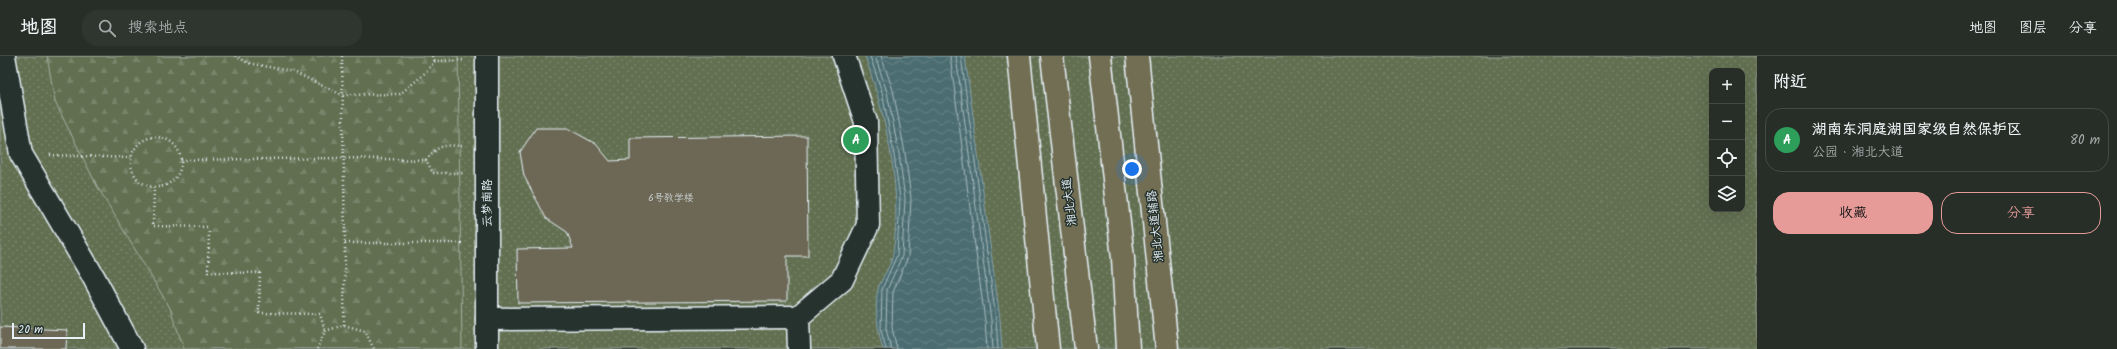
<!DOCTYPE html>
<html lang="zh">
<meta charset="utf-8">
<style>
:root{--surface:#272e28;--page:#2f3630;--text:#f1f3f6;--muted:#a4a8a8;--line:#434a45;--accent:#e69b98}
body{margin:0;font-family:Kalam,"LXGW WenKai TC",sans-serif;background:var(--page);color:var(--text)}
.controls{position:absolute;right:12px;top:12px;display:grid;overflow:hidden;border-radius:8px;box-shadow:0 4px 16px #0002}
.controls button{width:36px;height:36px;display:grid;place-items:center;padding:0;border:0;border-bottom:1px solid var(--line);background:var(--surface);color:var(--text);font:20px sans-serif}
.scale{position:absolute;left:12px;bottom:10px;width:73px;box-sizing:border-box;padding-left:4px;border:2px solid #e8f1f8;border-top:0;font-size:11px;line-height:14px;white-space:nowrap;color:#e8f1f8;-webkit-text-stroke:3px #26332d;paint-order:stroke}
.you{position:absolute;left:1132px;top:113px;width:14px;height:14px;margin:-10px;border:3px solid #fff;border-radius:50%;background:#1a73e8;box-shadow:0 0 0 6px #1a73e833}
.badge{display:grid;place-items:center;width:26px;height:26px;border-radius:50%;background:var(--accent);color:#fff;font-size:13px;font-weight:700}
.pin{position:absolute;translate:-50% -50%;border:2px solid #fff;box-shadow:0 1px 4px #0006}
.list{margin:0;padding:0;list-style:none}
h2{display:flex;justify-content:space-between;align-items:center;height:52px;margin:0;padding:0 16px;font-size:17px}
h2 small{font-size:13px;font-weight:400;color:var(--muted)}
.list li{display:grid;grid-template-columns:26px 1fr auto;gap:12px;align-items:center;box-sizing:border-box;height:64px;margin:0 8px 8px;padding:0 8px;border:1px solid var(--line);border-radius:16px}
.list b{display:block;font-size:15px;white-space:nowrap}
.list p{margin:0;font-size:13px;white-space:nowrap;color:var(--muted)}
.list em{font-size:13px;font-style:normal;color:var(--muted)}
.actions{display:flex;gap:8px;padding:12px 16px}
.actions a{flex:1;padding:9px 0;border:1px solid var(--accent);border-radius:16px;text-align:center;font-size:14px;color:var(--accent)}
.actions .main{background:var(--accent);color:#111}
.icon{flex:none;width:22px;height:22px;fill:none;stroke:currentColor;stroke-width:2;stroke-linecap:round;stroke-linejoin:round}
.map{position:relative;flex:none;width:1757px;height:293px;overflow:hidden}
header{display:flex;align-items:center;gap:24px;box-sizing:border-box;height:56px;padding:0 20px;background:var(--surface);border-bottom:1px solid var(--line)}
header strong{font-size:19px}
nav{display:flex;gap:22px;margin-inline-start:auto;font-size:14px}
.search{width:280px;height:36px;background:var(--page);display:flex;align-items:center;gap:10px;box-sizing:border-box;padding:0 14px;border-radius:16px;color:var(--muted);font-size:15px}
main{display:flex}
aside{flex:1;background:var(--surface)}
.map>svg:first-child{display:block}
.grass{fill:url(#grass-dots);stroke:#a5b0a4;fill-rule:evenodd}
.forest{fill:url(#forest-firs);stroke:#a5b0a4}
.water{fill:url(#water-waves);stroke:#8aa2a7}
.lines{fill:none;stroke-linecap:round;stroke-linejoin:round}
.shore{stroke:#a9bcc2;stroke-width:1}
.building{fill:#6c6855;stroke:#e8f1f8}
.minor-casing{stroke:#e8f1f8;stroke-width:25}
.major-casing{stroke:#e8f1f8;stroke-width:25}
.highway-casing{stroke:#e8f1f8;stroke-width:25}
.path{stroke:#e8f1f8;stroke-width:2.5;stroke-dasharray:1 3;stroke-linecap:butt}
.minor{stroke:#26332d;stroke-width:22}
.major{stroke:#726e52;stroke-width:22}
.highway{stroke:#726e52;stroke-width:22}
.labels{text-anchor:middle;stroke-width:3;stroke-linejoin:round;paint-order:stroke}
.number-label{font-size:10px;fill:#c9cfcf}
.street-label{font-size:12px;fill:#e8f1f8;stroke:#26332d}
</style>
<header>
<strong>地图</strong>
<div class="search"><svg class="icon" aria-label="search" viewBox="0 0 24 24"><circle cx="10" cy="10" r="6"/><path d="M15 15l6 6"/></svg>搜索地点</div>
<nav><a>地图</a><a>图层</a><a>分享</a></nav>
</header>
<main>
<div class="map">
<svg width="1757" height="293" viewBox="0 0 1757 293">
<defs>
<pattern id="grass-dots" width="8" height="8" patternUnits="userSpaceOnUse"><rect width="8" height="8" fill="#627051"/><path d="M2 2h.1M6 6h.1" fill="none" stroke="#78856b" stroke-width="1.8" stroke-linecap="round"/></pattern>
<pattern id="forest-firs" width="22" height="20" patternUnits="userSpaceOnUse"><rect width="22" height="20" fill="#627051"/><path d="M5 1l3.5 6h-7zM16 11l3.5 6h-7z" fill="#78856b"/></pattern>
<pattern id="water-waves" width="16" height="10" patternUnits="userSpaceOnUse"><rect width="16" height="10" fill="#4b6d71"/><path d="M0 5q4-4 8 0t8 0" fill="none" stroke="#658286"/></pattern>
</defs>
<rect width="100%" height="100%" fill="#343e35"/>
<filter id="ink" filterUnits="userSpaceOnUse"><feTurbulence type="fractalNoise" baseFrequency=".025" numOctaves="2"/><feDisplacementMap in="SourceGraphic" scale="8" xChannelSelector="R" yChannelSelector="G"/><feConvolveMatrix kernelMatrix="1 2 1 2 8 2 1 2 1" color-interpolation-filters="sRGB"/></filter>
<g filter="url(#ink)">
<!-- grass -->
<path class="grass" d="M0 0H1757V293H0ZM1712 15H1742V153H1712Z"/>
<!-- forest -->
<polygon class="forest" points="47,0 458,0 462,293 184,293 170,252 97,130 55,46"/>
<!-- water -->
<path class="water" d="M865 0H965L1000 263 1002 293H883C878 278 873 245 879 230 883 220 892 208 893 197 903 131 886 62 865 0Z"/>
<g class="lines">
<!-- shore -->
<g class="shore">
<polyline points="870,0 882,36 894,99 900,143 897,199 882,233 881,274 886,293"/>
<polyline points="875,0 887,36 899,98 905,143 902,200 887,234 886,273 891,293"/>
<polyline points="881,0 893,34 905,97 911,142 908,201 893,236 892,272 897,293"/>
<polyline points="950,0 985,265 987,293"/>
<polyline points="956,0 991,264 993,293"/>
<polyline points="961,0 996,264 998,293"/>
</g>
</g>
<!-- building -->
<g class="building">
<polygon points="536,72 567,72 596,88 610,105 630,104 630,82 807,80 808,200 787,200 787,245 518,247 517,193 573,192 567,176 546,162 524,120 520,96"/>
<polygon points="0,271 67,274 66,293 0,293"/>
</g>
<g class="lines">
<!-- minor casing -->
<g class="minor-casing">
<g id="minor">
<polyline points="4,0 21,98 93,220 132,293"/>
<polyline points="487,0 487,293"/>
<polyline points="487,263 798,261"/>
<polyline points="799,293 798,261 842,224 868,169 866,66 844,0"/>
</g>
</g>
<!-- major casing -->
<g class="major-casing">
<g id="major">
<polyline points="1019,0 1048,293"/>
<polyline points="1137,0 1167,293"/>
</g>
</g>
<!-- highway casing -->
<g class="highway-casing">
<g id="highway">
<polyline points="1052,0 1086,293"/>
<polyline points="1100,0 1123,202 1128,293"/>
</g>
</g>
<!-- path -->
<g class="path">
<polyline points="235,0 248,7 294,16 342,39 400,38 422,20 435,5 463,4"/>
<polyline points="342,0 345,187 344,269"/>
<polyline points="432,0 435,5"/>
<circle cx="156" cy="106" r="25"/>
<polyline points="50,99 131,102"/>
<polyline points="181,104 343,102 426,104 433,117 464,117"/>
<path d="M426 104C439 88 444 89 463 90"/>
<polyline points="154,131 153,170 209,171 208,216 260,217 259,257 320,258 325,275"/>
<polyline points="345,187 464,187"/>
<polyline points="317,293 325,275 344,269 365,275 374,293"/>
</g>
<!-- minor -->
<use href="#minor" class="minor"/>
<!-- major -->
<use href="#major" class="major"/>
<!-- highway -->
<use href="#highway" class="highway"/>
</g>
</g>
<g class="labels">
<!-- number labels -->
<g class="number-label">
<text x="671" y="145">6号教学楼</text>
</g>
<!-- street labels -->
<g class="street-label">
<text transform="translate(1069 146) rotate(-97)" y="4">湘北大道</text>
<text transform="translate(487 147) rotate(-90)" y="4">云梦南路</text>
<text transform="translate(1155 170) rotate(-96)" y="4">湘北大道辅路</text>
</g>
</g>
</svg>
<div class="controls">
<button>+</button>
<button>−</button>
<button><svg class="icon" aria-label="locate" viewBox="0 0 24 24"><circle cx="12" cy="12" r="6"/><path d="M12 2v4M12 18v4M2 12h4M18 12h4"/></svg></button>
<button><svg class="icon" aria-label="layers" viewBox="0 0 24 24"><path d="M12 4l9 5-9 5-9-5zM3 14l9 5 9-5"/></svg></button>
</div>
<div class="scale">20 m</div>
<div class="you"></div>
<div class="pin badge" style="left:856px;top:84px;background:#2e9e5b">A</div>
</div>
<aside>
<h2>附近<small></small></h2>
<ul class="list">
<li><span class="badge" style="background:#2e9e5b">A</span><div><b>湖南东洞庭湖国家级自然保护区</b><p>公园 · 湘北大道</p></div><em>80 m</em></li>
</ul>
<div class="actions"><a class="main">收藏</a><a>分享</a></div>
</aside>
</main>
